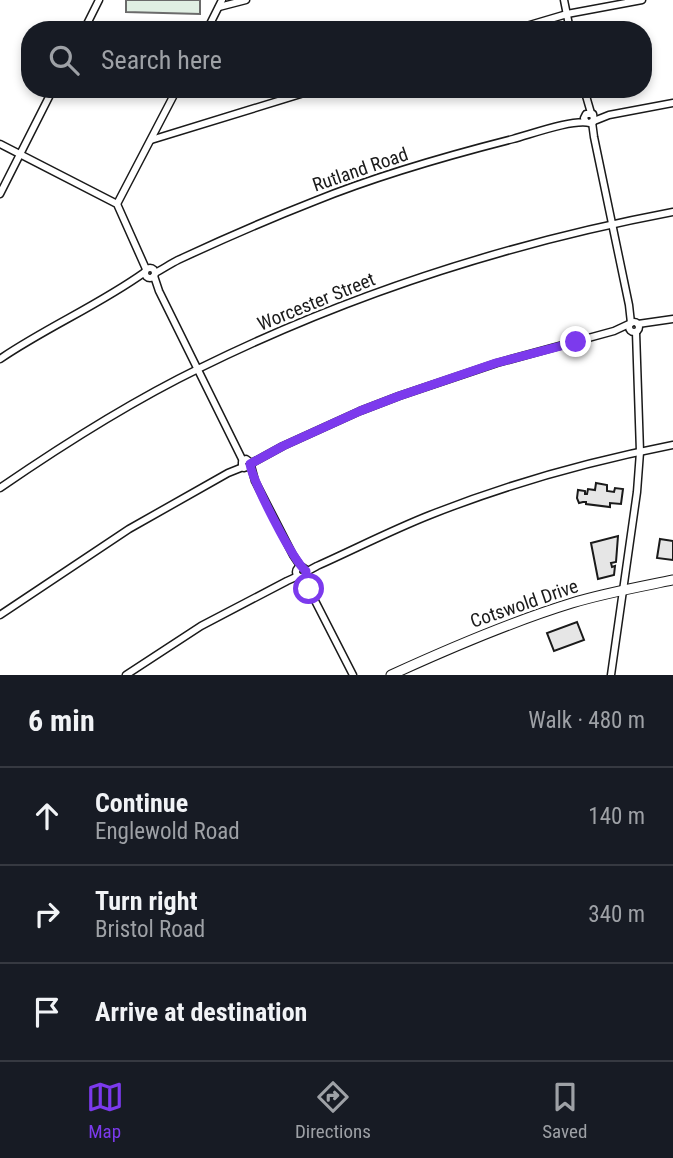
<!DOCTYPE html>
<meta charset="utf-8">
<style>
:root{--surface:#171b24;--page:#242831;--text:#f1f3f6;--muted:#9ea1a6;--line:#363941;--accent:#7c3aed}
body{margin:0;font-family:"Roboto Condensed",sans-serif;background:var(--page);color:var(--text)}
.stop{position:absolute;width:21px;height:21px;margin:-16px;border:5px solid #7c3aed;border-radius:50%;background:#fff}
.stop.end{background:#7c3aed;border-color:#fff;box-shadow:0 2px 7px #0008}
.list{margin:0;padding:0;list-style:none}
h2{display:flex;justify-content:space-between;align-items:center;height:91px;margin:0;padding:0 28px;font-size:30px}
h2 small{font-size:23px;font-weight:400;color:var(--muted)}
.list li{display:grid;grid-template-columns:46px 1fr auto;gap:21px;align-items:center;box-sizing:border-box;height:98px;padding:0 28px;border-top:2px solid var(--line)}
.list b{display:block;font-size:26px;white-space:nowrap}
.list p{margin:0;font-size:23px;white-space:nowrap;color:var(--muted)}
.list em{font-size:23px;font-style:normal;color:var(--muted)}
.icon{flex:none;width:38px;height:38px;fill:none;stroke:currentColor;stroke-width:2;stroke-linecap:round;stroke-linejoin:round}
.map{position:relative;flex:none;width:673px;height:675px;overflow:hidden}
.search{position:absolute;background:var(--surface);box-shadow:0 4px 10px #0003;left:21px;right:21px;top:21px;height:77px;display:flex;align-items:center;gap:18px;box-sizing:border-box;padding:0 24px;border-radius:28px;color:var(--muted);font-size:26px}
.sheet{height:385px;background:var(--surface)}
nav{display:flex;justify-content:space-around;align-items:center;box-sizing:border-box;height:98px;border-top:2px solid var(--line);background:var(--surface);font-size:19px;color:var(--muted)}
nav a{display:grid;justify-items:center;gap:4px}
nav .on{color:var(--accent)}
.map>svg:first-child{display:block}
.green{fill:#e0efe3;stroke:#6a6a6a;stroke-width:2}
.building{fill:#e6e6e6;stroke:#1a1a1a;stroke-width:2}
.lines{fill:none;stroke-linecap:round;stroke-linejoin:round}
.street-casing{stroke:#1a1a1a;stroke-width:9}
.secondary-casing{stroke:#1a1a1a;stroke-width:11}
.street{stroke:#fff;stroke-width:6}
.secondary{stroke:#fff;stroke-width:9}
.route{stroke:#7c3aed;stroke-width:9}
.labels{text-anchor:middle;stroke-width:5;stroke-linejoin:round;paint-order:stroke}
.street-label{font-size:19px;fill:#1a1a1a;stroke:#fff}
</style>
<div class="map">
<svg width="673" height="675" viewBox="0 0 673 675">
<rect width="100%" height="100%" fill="#fff"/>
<!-- green -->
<polygon class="green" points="126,0 200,0 200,14 126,12"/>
<!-- building -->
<g class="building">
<polygon points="596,483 607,485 607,491 614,492 615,488 623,489 621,504 610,503 610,507 586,504 586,502 583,502 579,503 577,498 578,490 585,491 585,494 587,494 588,489 595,490"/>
<polygon points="618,536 616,562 611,563 612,567 615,566 614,575 598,579 591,543"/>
<polygon points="660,539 673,541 673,560 657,558"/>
<polygon points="577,622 584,640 554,651 547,633"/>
</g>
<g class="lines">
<!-- street casing -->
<g class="street-casing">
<g id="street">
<polyline points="564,0 570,30"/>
<polyline points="219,7 246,0"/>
<polyline points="84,30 99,0"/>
<polyline points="207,30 222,0"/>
<polyline points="513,30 567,14 642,0"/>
<polyline points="584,89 591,113"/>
<polyline points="594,121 609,115 673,103"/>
<polyline points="592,122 594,137 629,305 631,323"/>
<polyline points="151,140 317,89"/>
<polyline points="0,144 117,204 146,269"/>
<polyline points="0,194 53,89"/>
<polyline points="117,204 177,89"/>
<circle cx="150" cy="273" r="5"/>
<path d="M155 273C163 269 170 264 178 260 223 239 269 219 315 201 379 175 446 156 513 139 532 134 572 119 590 123L594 121 593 114H586L584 118 586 122"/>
<polyline points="154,276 159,291 243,461"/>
<circle cx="634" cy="327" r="5"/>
<polyline points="638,324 673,319"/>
<path d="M0 359C47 327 99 305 145 272"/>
<polyline points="250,464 283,446 360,411 399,396 497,363 614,331 629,324"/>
<polyline points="250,466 244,468 242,465 242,462 246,459 250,462 255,481 293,555 301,567"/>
<path d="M0 488C64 444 130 402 200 368 350 294 509 243 673 212"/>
<circle cx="301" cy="572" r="5"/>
<path d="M306 572 317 566C355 549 392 530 430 515 508 484 591 461 673 445"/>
<polyline points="306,575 309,589 353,675"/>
<polyline points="0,615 129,529 228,473 243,467"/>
<polyline points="126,675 201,626 287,581 298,576"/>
<polyline points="611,675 637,492 640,452 636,332"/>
</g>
</g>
<!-- secondary casing -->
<g class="secondary-casing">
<path id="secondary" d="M391 675C450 648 510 622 572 603 605 593 639 587 673 580"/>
</g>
<!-- street -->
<use href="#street" class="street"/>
<!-- secondary -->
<use href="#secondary" class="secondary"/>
</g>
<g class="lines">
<!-- route -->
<path class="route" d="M309 589 306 575V571C293 561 253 482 250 464L283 446 360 411 399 396 496 363 576 342"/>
</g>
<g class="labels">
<!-- street labels -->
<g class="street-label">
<text transform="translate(360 169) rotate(-19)" y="7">Rutland Road</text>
<text transform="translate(316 301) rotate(-22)" y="7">Worcester Street</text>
<text transform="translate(524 603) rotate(-19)" y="7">Cotswold Drive</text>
</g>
</g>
</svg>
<div class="stop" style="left:309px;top:589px"></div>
<div class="stop end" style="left:576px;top:342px"></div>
<div class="search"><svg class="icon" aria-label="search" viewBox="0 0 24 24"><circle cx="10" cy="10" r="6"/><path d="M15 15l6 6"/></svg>Search here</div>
</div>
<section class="sheet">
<h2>6 min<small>Walk · 480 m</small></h2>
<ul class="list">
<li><svg class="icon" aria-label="ahead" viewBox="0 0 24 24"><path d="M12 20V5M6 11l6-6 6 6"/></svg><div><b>Continue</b><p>Englewold Road</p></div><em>140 m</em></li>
<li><svg class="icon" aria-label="right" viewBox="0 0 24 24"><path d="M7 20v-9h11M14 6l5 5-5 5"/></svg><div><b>Turn right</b><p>Bristol Road</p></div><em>340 m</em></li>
<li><svg class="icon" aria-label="arrive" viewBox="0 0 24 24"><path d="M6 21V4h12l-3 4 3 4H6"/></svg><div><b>Arrive at destination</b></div></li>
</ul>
</section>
<nav>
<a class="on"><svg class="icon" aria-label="map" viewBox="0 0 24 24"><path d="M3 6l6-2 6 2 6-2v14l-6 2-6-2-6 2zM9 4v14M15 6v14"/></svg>Map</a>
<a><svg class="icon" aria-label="directions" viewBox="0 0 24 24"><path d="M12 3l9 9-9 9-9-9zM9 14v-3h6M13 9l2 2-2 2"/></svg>Directions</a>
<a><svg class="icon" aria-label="saved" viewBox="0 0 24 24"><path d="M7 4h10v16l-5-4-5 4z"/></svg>Saved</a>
</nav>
